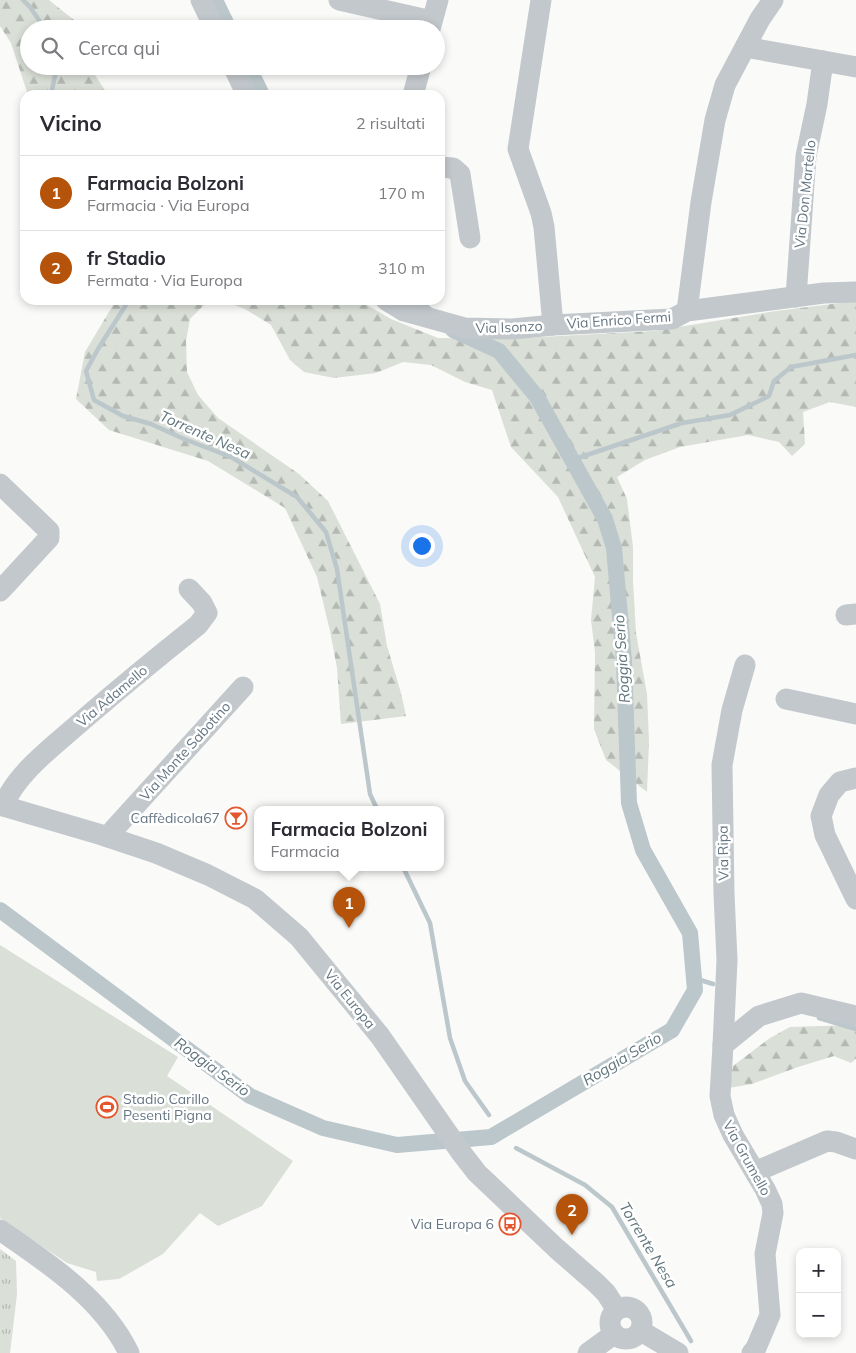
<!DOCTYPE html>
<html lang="it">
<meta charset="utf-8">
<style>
:root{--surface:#fff;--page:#f2f2f3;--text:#2b2b33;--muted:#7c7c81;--line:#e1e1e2;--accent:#b45309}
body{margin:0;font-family:Mulish,sans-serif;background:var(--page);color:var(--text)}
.controls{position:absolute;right:15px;bottom:15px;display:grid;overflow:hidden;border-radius:10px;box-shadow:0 2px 8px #0003}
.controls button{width:45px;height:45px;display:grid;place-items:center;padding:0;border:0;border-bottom:1px solid var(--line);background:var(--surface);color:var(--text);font:25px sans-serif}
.you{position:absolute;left:421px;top:545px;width:18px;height:18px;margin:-12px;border:4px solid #fff;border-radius:50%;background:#1a73e8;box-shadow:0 0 0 8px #1a73e833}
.badge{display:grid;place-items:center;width:32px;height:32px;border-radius:50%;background:var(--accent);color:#fff;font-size:16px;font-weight:700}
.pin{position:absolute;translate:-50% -41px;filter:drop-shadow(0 1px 2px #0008)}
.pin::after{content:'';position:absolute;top:26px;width:18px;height:15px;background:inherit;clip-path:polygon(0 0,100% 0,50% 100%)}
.popup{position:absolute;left:254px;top:806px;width:190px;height:65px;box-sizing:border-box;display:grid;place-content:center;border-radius:10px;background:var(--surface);filter:drop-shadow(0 1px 4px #0005);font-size:16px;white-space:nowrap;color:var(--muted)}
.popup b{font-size:19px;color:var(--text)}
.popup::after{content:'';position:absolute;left:50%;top:100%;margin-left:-10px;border:10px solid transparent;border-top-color:var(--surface)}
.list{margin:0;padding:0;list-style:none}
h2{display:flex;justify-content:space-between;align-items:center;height:65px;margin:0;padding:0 20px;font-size:21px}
h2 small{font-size:16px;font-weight:400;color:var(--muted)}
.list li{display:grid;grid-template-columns:32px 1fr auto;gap:15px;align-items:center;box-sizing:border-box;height:75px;padding:0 20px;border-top:1px solid var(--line)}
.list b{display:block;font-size:19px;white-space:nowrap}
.list p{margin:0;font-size:16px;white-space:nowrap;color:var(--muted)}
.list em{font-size:16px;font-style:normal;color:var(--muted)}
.icon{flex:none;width:28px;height:28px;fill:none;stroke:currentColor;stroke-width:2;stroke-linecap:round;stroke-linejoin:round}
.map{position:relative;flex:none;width:856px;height:1353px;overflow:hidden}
.search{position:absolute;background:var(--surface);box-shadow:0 2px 8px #0003;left:20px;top:20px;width:425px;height:55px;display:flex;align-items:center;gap:12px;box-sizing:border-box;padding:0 18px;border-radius:28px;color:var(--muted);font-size:19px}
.panel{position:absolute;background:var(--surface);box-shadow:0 2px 8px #0003;left:20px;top:90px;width:425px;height:215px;border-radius:15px}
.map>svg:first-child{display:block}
.grass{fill:#dadfd7}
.forest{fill:url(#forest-firs)}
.park{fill:url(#park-tufts)}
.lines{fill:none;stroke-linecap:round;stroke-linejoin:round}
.stream{stroke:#bbc7cb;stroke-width:4.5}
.canal{stroke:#bbc7cb;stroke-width:16}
.minor{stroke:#c3c8cc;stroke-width:21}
.labels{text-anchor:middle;stroke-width:5;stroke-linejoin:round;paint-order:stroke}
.street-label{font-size:14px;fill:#657683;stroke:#fff}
.poi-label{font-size:14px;fill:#657683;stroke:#fff;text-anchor:end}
.water-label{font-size:15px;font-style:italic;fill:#60757c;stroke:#fff}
</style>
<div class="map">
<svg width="856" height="1353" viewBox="0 0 856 1353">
<defs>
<pattern id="forest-firs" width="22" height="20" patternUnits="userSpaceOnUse" patternTransform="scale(1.25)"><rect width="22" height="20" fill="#dadfd7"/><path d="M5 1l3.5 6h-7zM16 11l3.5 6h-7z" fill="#b4b9b4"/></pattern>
<pattern id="park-tufts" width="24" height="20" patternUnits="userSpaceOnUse" patternTransform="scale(1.25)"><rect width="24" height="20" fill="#dadfd7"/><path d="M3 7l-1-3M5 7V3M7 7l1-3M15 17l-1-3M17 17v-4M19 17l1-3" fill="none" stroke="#b4b9b4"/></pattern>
</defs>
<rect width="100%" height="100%" fill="#fafaf8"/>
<!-- grass -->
<polygon class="grass" points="0,945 178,1057 167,1076 293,1161 262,1206 218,1226 200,1213 163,1254 119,1279 97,1281 96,1272 67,1263 0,1218"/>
<!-- forest -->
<g class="forest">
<polygon points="0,0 49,0 74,20 80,29 29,29 29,66 92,66 93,72 108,95 28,95 11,43 0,26"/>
<polygon points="116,300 214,300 206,303 190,319 186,341 187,372 198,395 218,418 299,474 328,501 380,604 387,646 401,693 406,716 341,724 337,668 330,631 317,577 285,508 208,461 109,430 76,399 85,352"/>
<polygon points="221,300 358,300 391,319 438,338 502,339 654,331 776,311 856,301 856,407 830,402 803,412 805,444 792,456 779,442 748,435 680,447 645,460 617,477 627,499 633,547 633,581 636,633 647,694 649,742 647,792 606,760 594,729 595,652 591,620 595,577 558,497 511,447 492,390 465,382 431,365 403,362 376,373 334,378 304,372 290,360 271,325 245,309"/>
<polygon points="856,1025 856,1059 851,1063 834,1056 798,1067 752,1084 729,1088 733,1066 770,1038 790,1027"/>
</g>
<!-- park -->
<polygon class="park" points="0,1249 16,1261 17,1294 10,1353 0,1353"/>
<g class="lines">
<!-- stream -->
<g class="stream">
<polyline points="23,0 30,7 45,29"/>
<polyline points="51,95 57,66"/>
<polyline points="129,300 98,349 86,371 94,400 123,416 151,424 184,439 231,457 297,497 326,532 337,569 370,794 377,809"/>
<polyline points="572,460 682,423 730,415 769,396 774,381 791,367 856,355"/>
<polyline points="403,867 430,923 450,1038 465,1081 489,1115"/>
<polyline points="694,978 713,984"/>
<polyline points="819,1018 856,1029"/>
<polyline points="516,1148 585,1185 612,1207 691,1341"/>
</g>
<!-- canal -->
<g class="canal">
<polyline points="215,0 229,29"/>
<polyline points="248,66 262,95"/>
<polyline points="411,300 430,317"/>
<polyline points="0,910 250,1096 323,1128 397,1145 491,1137 672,1030 695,990 690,933 643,850 629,803 624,661 614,548 605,519 537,397 499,351 453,330"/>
</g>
<!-- minor -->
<g class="minor">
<polyline points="201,0 215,29"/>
<polyline points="339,0 432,21"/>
<polyline points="541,0 518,149 541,213 544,227 553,325"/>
<polyline points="430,29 438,0"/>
<polyline points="745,47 856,67"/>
<polyline points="233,66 247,95"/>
<polyline points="413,95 421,66"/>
<polyline points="440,167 453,168 460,174 470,238"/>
<polyline points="796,297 806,156 817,104 823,61"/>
<polyline points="386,300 404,311 465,328 513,329 553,325 672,319 687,311 824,293 856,292"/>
<polyline points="687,311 701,202 715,120 725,85 760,19 773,0"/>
<polyline points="0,484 49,531 49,538 0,591"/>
<polyline points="846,615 856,614"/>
<polyline points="786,699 856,714"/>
<polyline points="856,778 840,782 829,795 821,816 825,835 856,899"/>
<polyline points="0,805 102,835 156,853 208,875 255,899 299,937 380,1036 460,1151 477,1173 557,1249 596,1283 606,1293 617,1310"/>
<path d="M3 806C18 771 55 745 83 720 120 688 159 656 198 625L207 613 202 603 189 589"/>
<polyline points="108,837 115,828 243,687"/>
<polyline points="723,1045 727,960 724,894 722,765 732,710 745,665"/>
<polyline points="756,1174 764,1168 827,1141 836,1142 856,1149"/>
<path d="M0 1230C48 1263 103 1299 129 1353"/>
<circle cx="626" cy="1323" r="16"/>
<polyline points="641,1331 678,1353"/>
<polyline points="588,1353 614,1334"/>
<polyline points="752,1353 756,1348 770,1315 765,1254 773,1213 772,1204 765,1189 733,1135 724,1115 720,1096 723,1045 759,1016 801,1003 856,1016"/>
</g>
</g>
<!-- icons -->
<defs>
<g id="bar-ring" transform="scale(1.125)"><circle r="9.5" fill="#fff" stroke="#e4572e" stroke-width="1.5"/><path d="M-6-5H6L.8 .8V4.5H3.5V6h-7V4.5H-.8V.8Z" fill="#e4572e"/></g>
<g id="stadium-ring" transform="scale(1.125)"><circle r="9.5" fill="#fff" stroke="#e4572e" stroke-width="1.5"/><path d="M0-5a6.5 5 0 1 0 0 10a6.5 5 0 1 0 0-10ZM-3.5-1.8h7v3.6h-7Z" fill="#e4572e"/></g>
<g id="bus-ring" transform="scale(1.125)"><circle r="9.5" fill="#fff" stroke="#e4572e" stroke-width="1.5"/><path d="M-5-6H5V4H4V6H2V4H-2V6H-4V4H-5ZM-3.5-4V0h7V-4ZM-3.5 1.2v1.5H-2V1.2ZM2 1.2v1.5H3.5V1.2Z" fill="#e4572e"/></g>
</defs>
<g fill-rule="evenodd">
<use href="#bar-ring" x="236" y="818"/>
<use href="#stadium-ring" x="107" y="1107"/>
<use href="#bus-ring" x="510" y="1224"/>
</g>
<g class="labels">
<!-- street labels -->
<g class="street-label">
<text transform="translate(805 194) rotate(-84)" y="5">Via Don Martello</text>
<text transform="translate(619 320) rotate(-4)" y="5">Via Enrico Fermi</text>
<text transform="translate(509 327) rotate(-2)" y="5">Via Isonzo</text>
<text transform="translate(112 696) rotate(-40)" y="5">Via Adamello</text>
<text transform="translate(185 751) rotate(-48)" y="5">Via Monte Sabotino</text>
<text transform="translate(723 853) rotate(-91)" y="5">Via Ripa</text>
<text transform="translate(350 999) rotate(51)" y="5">Via Europa</text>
<text transform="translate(747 1158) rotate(61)" y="5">Via Grumello</text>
</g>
<!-- poi labels -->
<g class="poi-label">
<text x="220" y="823">Caffèdicola67</text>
<text x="123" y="1104" text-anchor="start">Stadio Carillo<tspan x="123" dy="16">Pesenti Pigna</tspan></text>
<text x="494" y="1229">Via Europa 6</text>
</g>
<!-- water labels -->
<g class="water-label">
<text transform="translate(205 435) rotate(24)" y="5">Torrente Nesa</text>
<text transform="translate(622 659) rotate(-94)" y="5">Roggia Serio</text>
<text transform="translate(622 1059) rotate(-31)" y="5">Roggia Serio</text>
<text transform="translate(212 1067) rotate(36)" y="5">Roggia Serio</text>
<text transform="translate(648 1245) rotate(59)" y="5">Torrente Nesa</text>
</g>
</g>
</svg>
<div class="controls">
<button>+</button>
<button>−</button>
</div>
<div class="you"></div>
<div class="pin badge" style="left:349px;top:928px">1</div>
<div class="popup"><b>Farmacia Bolzoni</b>Farmacia</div>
<div class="pin badge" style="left:572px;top:1235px">2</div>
<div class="search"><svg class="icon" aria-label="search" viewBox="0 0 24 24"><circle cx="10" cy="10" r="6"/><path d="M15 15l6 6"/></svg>Cerca qui</div>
<section class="panel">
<h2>Vicino<small>2 risultati</small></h2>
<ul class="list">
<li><span class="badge">1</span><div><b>Farmacia Bolzoni</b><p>Farmacia · Via Europa</p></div><em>170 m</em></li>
<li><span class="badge">2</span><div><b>fr Stadio</b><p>Fermata · Via Europa</p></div><em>310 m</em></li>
</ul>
</section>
</div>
